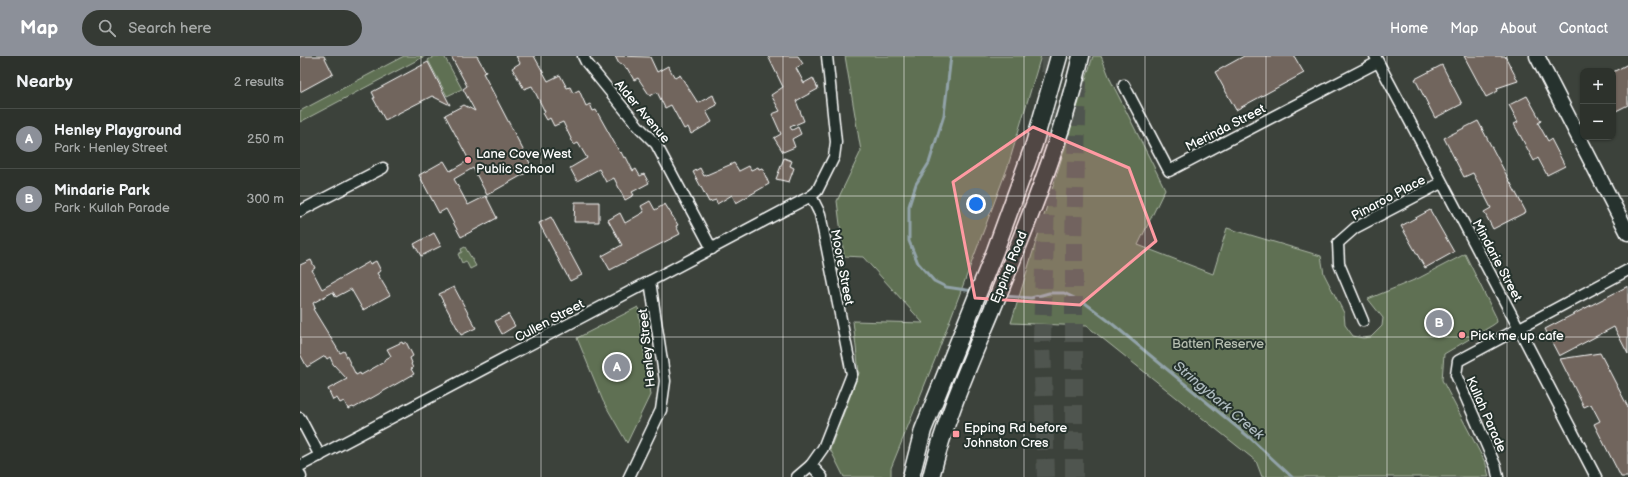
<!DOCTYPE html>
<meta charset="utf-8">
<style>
:root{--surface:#2d322c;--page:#353a34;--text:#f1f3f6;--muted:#a7aaa9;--line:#484d48;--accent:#8c9099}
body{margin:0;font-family:"Balsamiq Sans",sans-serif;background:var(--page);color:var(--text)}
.controls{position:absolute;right:12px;top:12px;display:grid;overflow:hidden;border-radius:8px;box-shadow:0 1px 3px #0004}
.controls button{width:36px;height:36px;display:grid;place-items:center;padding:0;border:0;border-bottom:1px solid var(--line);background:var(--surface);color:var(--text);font:20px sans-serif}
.you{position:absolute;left:676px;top:148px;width:14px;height:14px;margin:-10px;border:3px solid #fff;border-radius:50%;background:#1a73e8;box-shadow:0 0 0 6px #1a73e833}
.badge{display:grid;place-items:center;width:26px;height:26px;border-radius:50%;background:var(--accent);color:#fff;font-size:13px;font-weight:700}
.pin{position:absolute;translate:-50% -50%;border:2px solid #fff;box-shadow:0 1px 4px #0006}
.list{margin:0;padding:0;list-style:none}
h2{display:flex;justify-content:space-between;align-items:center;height:52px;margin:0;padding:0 16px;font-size:17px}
h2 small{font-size:13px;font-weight:400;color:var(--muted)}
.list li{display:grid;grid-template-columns:26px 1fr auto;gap:12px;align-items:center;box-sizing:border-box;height:60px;padding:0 16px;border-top:1px solid var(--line)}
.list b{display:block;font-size:15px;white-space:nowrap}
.list p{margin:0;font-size:13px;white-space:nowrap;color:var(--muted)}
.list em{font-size:13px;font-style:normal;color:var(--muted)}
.icon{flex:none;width:22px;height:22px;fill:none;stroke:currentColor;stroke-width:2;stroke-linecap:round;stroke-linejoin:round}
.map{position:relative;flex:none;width:1328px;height:421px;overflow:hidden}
header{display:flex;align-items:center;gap:24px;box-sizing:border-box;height:56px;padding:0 20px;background:var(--accent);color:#fff}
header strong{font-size:19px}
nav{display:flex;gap:22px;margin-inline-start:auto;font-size:14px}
.search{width:280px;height:36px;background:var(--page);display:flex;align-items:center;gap:10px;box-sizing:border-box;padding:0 14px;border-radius:22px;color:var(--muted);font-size:15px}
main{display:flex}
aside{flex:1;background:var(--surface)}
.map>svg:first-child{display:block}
.green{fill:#5e7052;stroke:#aeb8a8}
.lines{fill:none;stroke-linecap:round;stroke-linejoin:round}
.stream{stroke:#92a3a9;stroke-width:3}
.building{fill:#71655d;stroke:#fff}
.motorway-tunnel{stroke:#50554f;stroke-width:18;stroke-dasharray:18 9;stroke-linecap:butt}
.minor-casing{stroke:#fff;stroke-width:13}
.secondary-casing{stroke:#fff;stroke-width:17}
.primary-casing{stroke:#fff;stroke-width:19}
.minor{stroke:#26332d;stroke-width:10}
.secondary{stroke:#26332d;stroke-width:14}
.primary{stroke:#26332d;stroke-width:16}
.marked{fill:#ff9aa2;fill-opacity:0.2;stroke:#ff9aa2;stroke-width:3;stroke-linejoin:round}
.grid{fill:none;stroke:#fff;stroke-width:1;stroke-opacity:0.55}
.poi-dot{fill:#ff9aa2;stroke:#26332d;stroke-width:1.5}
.labels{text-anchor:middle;stroke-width:4;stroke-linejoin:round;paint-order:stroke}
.street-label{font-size:13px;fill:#fff;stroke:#26332d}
.poi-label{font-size:13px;fill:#fff;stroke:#26332d;text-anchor:start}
.park-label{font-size:13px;fill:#b7bfb1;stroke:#26332d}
.water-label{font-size:14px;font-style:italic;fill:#adbabe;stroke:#26332d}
</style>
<header>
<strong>Map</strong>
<div class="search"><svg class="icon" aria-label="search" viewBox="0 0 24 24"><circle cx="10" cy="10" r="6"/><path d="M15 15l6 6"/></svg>Search here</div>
<nav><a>Home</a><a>Map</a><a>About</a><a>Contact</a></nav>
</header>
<main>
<aside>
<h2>Nearby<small>2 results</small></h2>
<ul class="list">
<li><span class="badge">A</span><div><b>Henley Playground</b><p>Park · Henley Street</p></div><em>250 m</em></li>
<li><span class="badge">B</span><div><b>Mindarie Park</b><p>Park · Kullah Parade</p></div><em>300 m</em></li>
</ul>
</aside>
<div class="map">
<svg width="1328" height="421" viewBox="0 0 1328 421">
<rect width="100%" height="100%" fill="#3c423b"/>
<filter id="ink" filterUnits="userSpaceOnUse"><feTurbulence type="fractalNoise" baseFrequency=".025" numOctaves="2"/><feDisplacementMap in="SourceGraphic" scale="8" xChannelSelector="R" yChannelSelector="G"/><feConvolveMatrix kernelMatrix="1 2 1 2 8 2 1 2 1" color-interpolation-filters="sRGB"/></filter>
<g filter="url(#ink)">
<!-- green -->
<g class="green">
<polygon points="104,0 125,0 0,66 0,55"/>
<polygon points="135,0 144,0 162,33 147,40 128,4"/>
<polygon points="545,0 741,0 708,110 636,301 591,412 591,421 544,421 530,393 559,317 553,265 623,267 563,201 544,200 537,145 561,95"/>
<polygon points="793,0 801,0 811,25 865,133 838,189 913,218 927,172 1021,200 1024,218 1044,257 1045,269 1053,280 1063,282 1071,281 1082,270 1083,262 1068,243 1119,222 1165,198 1196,261 1197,266 1193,269 1144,298 1142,324 1186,408 1189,421 962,421 956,405 787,270 711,267"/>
<polygon points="165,191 176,210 170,213 166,205 162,207 158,198 162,196 161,193"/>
<polygon points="338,251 350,339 327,387 303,345 277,282"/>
</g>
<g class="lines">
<!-- stream -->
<g class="stream">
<polyline points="651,0 644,59 629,107 616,128 609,150 609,185 618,207 634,225 646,231 673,235"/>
<polyline points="704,240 731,242 749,237 764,237 785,247 810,266 950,382 992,421"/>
</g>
</g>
<!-- building -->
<g class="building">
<polygon points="0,0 24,0 33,18 0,36"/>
<polygon points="151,0 177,0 186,16 183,17 233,113 187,139 173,112 154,123 168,149 186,140 197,162 161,181 146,153 139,157 119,119 144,105 150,115 169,104 145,59 164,49 175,55 163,33 167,30"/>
<polygon points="216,0 234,0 248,25 260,19 267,32 270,31 273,37 279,34 286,50 290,48 293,55 296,54 320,97 321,96 324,102 326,101 333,115 336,113 340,120 344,118 349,127 332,136 334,139 325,144 314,122 306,126 299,113 277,125 270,112 287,102 278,87 274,89 263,66 254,70 250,62 247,64 243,57 245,56 232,30 224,33 212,12 220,7"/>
<polygon points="315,0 350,1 357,16 368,10 375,22 380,19 398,47 413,39 417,49 406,55 412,66 391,78 388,71 384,73 371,49 365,52 357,36 350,40 338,22 334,24 327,12 326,13 324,9 319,8"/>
<polygon points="468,0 498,0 503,8 496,12 504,27 513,22 518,33 496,45 504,65 490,71 492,74 498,71 501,78 492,83 495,91 483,96 474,82 481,78 472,58 480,55 471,39 483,31"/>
<polygon points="944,0 994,0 1004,17 936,54 915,16"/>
<polygon points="1164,0 1205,0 1218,25 1197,32 1198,35 1186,41"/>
<polygon points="128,6 150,49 132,40 85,64 73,42 75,42 72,36"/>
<polygon points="1328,8 1328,49 1316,55 1313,49 1313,16"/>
<polygon points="1142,9 1162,48 1135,62 1115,23"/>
<polygon points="1227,40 1241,65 1238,67 1248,85 1251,83 1265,110 1247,119 1238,102 1234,105 1214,68 1218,66 1209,49"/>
<polygon points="1178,65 1226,156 1193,173 1184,156 1191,152 1173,117 1164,121 1144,82"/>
<polygon points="484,102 492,105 490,110 494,112 489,126 476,123"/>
<polygon points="434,107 439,115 449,110 451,114 458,111 459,113 462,112 469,128 436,147 432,139 417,148 416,144 409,146 393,116 400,112 404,120"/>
<polygon points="350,145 355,154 365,148 378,169 376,170 380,178 310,214 302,200 322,189 308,164 320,157 325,167 344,156 341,150"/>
<polygon points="275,146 299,146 299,166 274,166"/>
<polygon points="1130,154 1154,196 1125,212 1101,170"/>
<polygon points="251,161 282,219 270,225 239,167"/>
<polygon points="134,177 141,190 121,200 114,188"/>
<polygon points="11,204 15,212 12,214 22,233 69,206 70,208 76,205 81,215 77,217 90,239 63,254 51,233 36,241 33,236 13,247 15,252 13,253 40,297 44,295 56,319 60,317 61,319 84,306 84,304 91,300 87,293 102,286 103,288 106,286 113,300 110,302 112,307 111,308 113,312 111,313 114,318 54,352 53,351 48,353 44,345 40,347 37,342 33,344 28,333 47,323 33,308 30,301 27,303 25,300 7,311 0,298 0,209"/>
<polygon points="1328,230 1328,298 1314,271 1259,300 1245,273"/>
<polygon points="154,231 176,272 161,279 139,238"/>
<polygon points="208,258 215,270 202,278 195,265"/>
<polygon points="1300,297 1328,351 1328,421 1321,421 1294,368 1300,365 1291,348 1284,351 1260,303"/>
</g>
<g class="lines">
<!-- motorway-tunnel -->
<g class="motorway-tunnel">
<polyline points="746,421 742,284 750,0"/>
<polyline points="774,421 774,186 778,21"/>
</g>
<!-- minor casing -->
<g class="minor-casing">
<g id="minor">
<polyline points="283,0 286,6 338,70 356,88 412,193"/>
<path d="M1075 0C1150 140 1223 280 1296 421"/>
<polyline points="824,29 869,115 1078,6"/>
<polyline points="0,155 83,112"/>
<polyline points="1063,265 1039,208 1038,187 1055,172 1141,127"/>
<polyline points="0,362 20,400"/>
<polyline points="511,409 522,421"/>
<polyline points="0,410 511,140"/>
<polyline points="0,418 1,421"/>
<polyline points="329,421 361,354 365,325 350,225"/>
<polyline points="497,421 511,409 523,392 552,318 520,158 511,140 517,135 534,101 536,86 527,0"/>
<polyline points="1198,421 1196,411 1156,319 1158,305 1328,214"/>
</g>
</g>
<!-- secondary casing -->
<g class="secondary-casing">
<polyline id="secondary" points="1237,0 1328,177"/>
</g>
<!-- primary casing -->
<g class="primary-casing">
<g id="primary">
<polyline points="611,421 623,374 695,195 734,88 759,0"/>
<path d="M631 421C645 363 669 309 692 254 726 171 761 87 781 0"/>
</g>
</g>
<!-- minor -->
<use href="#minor" class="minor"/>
<!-- secondary -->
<use href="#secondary" class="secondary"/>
<!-- primary -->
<use href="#primary" class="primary"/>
</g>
</g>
<!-- marked area -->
<path class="marked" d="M733 71 829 112 856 185 780 249 675 242 653 126Z"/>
<!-- grid -->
<path class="grid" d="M121 0V421M241 0V421M362 0V421M483 0V421M604 0V421M724 0V421M845 0V421M966 0V421M1087 0V421M1207 0V421M0 140H1328M0 281H1328"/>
<!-- markers -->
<g class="poi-dot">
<circle cx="168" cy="104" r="4"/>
<circle cx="1162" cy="279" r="4"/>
<rect x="652" y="374" width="8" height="8" rx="2"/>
</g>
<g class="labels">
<!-- street labels -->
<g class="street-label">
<text transform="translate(343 55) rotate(50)" y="5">Alder Avenue</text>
<text transform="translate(925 71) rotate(-27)" y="5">Merinda Street</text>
<text transform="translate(1088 141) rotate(-28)" y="5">Pinaroo Place</text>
<text transform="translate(1198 204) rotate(62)" y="5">Mindarie Street</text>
<text transform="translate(543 211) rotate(79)" y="5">Moore Street</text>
<text transform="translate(708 211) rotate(-68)" y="5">Epping Road</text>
<text transform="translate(249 264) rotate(-28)" y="5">Cullen Street</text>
<text transform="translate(346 292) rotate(-96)" y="5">Henley Street</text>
<text transform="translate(1187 358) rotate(66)" y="5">Kullah Parade</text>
</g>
<!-- poi labels -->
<g class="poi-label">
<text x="176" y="102">Lane Cove West<tspan x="176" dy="15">Public School</tspan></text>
<text x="1170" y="284">Pick me up cafe</text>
<text x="664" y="376">Epping Rd before<tspan x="664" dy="15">Johnston Cres</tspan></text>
</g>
<!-- park labels -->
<g class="park-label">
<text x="918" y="292">Batten Reserve</text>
</g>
<!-- water labels -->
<g class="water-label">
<text transform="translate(919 344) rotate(40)" y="5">Stringybark Creek</text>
</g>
</g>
</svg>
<div class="controls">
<button>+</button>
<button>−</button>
</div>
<div class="you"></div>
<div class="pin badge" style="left:317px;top:311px">A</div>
<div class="pin badge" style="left:1139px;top:267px">B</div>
</div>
</main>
